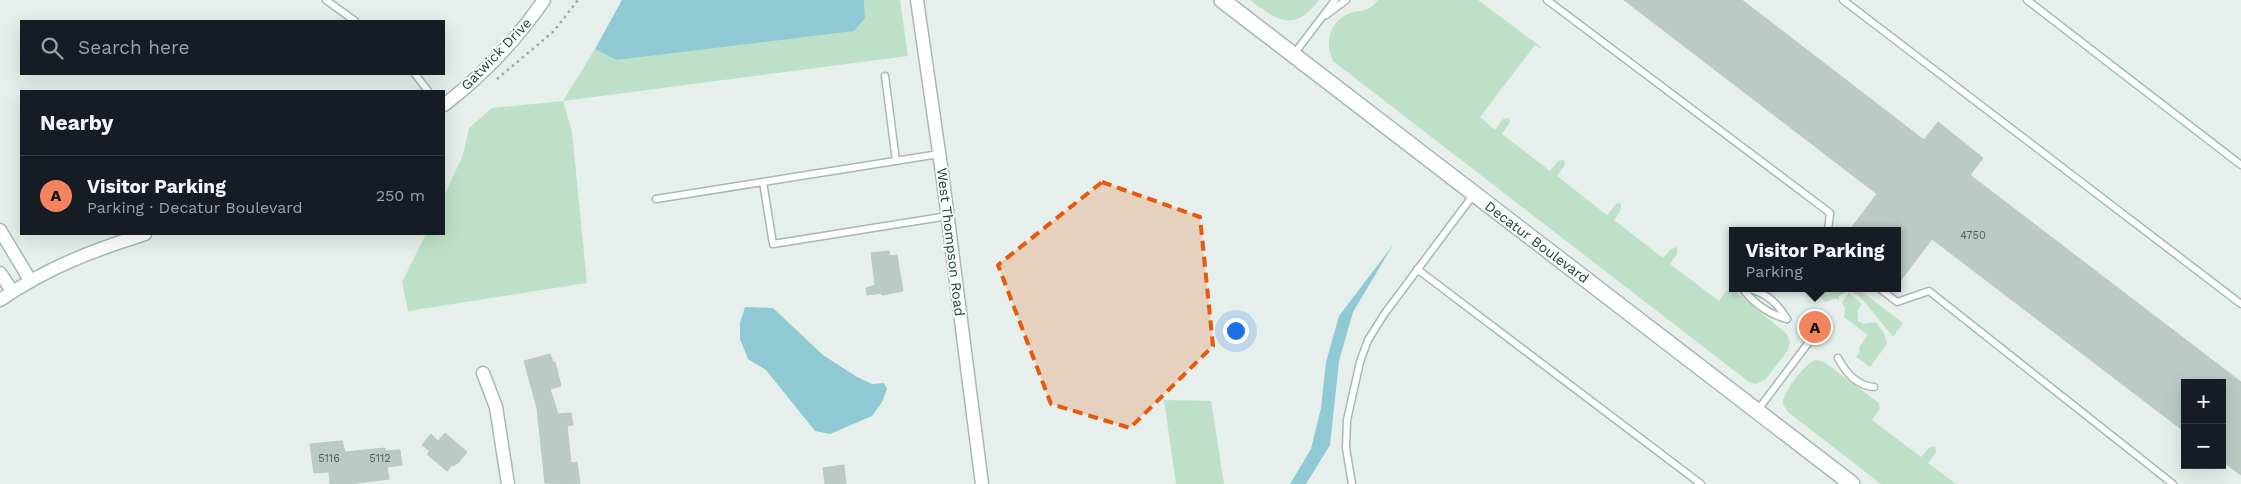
<!DOCTYPE html>
<meta charset="utf-8">
<style>
:root{--surface:#171b24;--page:#20242c;--text:#f1f3f6;--muted:#9ea1a6;--line:#363941;--accent:#f4845f}
body{margin:0;font-family:"Work Sans",sans-serif;background:var(--page);color:var(--text)}
.controls{position:absolute;right:15px;bottom:15px;display:grid;overflow:hidden;border-radius:0px;box-shadow:0 5px 20px #0002}
.controls button{width:45px;height:45px;display:grid;place-items:center;padding:0;border:0;border-bottom:1px solid var(--line);background:var(--surface);color:var(--text);font:25px sans-serif}
.you{position:absolute;left:1235px;top:330px;width:18px;height:18px;margin:-12px;border:4px solid #fff;border-radius:50%;background:#1a73e8;box-shadow:0 0 0 8px #1a73e833}
.badge{display:grid;place-items:center;width:32px;height:32px;border-radius:50%;background:var(--accent);color:#111;font-size:16px;font-weight:700}
.pin{position:absolute;translate:-50% -50%;border:2px solid #fff;box-shadow:0 1px 5px #0006}
.popup{position:absolute;left:1729px;top:227px;width:172px;height:65px;box-sizing:border-box;display:grid;place-content:center;border-radius:0px;background:var(--surface);filter:drop-shadow(0 1px 4px #0005);font-size:16px;white-space:nowrap;color:var(--muted)}
.popup b{font-size:19px;color:var(--text)}
.popup::after{content:'';position:absolute;left:50%;top:100%;margin-left:-10px;border:10px solid transparent;border-top-color:var(--surface)}
.list{margin:0;padding:0;list-style:none}
h2{display:flex;justify-content:space-between;align-items:center;height:65px;margin:0;padding:0 20px;font-size:21px}
h2 small{font-size:16px;font-weight:400;color:var(--muted)}
.list li{display:grid;grid-template-columns:32px 1fr auto;gap:15px;align-items:center;box-sizing:border-box;height:80px;padding:0 20px;border-top:1px solid var(--line)}
.list b{display:block;font-size:19px;white-space:nowrap}
.list p{margin:0;font-size:16px;white-space:nowrap;color:var(--muted)}
.list em{font-size:16px;font-style:normal;color:var(--muted)}
.icon{flex:none;width:28px;height:28px;fill:none;stroke:currentColor;stroke-width:2;stroke-linecap:round;stroke-linejoin:round}
.map{position:relative;flex:none;width:2241px;height:484px;overflow:hidden}
.search{position:absolute;background:var(--surface);box-shadow:0 5px 20px #0002;left:20px;top:20px;width:425px;height:55px;display:flex;align-items:center;gap:12px;box-sizing:border-box;padding:0 18px;border-radius:0px;color:var(--muted);font-size:19px}
.panel{position:absolute;background:var(--surface);box-shadow:0 5px 20px #0002;left:20px;top:90px;width:425px;height:145px;border-radius:0px}
.map>svg:first-child{display:block}
.green{fill:#bfe0c8}
.water{fill:#8ec9d4}
.building{fill:#bbcac4;stroke:#b8c9c2}
.lines{fill:none;stroke-linecap:round;stroke-linejoin:round}
.lane-casing{stroke:#a8b8b2;stroke-width:9}
.street-casing{stroke:#a8b8b2;stroke-width:15}
.secondary-casing{stroke:#a4bbb3;stroke-width:18}
.path{stroke:#86b3a5;stroke-width:2.5;stroke-dasharray:2.5 4;stroke-linecap:butt}
.lane{stroke:#fff;stroke-width:6}
.street{stroke:#fff;stroke-width:12}
.secondary{stroke:#fff;stroke-width:15}
.marked{fill:#e8590c;fill-opacity:0.2;stroke:#e8590c;stroke-width:4;stroke-dasharray:10 6;stroke-linejoin:round}
.labels{text-anchor:middle;stroke-width:4;stroke-linejoin:round;paint-order:stroke}
.number-label{font-size:11px;fill:#4a645c}
.street-label{font-size:14px;fill:#24423a;stroke:#f7fbf9}
</style>
<div class="map">
<svg width="2241" height="484" viewBox="0 0 2241 484">
<rect width="100%" height="100%" fill="#e6efeb"/>
<!-- green -->
<g class="green">
<polygon points="864,0 900,0 908,56 563,101 572,132 587,283 408,311 402,282 426,234 444,234 444,196 463,155 469,128 492,108 563,101 595,49 616,60 865,18"/>
<path d="M1250 0H1319C1294 33 1278 21 1250 0Z"/>
<path d="M1378 0H1478L1541 47V49L1535 45 1480 117 1495 130 1503 119 1509 118 1510 122 1502 134 1550 171 1558 161 1564 160 1565 165 1557 176 1607 215 1617 203 1621 204V210L1614 220 1663 258 1671 249 1677 247V254L1670 264 1719 301 1726 291 1732 289 1787 334 1790 342 1788 350 1766 379 1756 384 1749 382 1333 61C1325 44 1328 23 1348 14 1361 8 1366 15 1378 0Z"/>
<polygon points="1808,288 1815,288 1822,292 1830,288 1843,288 1847,291 1839,296 1839,300 1835,298 1826,302"/>
<polygon points="1857,288 1903,323 1893,337 1864,301 1853,292"/>
<polygon points="1849,293 1862,304 1858,310 1858,321 1864,324 1876,322 1885,335 1887,344 1870,367 1856,357 1860,351 1859,347 1868,335 1844,317 1845,309 1842,302"/>
<path d="M1816 360 1824 362 1879 403 1880 409 1872 420 1921 457 1930 447 1935 446 1936 452 1928 463 1956 484H1881L1788 412 1783 404C1782 393 1805 363 1816 360Z"/>
<polygon points="1164,400 1211,401 1224,484 1176,484"/>
</g>
<!-- water -->
<g class="water">
<polygon points="622,0 864,0 865,18 854,31 616,60 595,49"/>
<polygon points="1393,245 1353,312 1339,361 1330,445 1306,484 1290,484 1311,449 1321,408 1326,362 1339,316"/>
<polygon points="745,307 773,308 823,355 857,377 872,384 884,383 887,389 882,402 872,416 830,434 815,431 766,370 748,359 740,339 740,323"/>
</g>
<!-- building -->
<g class="building">
<polygon points="1624,0 1742,0 1924,140 1938,122 1983,158 1970,175 2241,382 2241,475 2222,461 2222,383 2185,383 2185,432 1932,239 1898,284 1898,231 1849,231 1877,194"/>
<polygon points="889,251 890,256 897,255 903,291 882,295 882,293 867,295 866,288 875,285 871,253"/>
<polygon points="550,354 553,362 555,362 561,386 550,389 558,414 571,413 573,425 567,426 571,463 577,462 580,484 545,483 537,408 524,361"/>
<polygon points="445,433 467,452 458,463 453,466 452,465 447,471 427,454 430,451 422,445 431,434 438,441"/>
<polygon points="342,441 345,452 385,448 385,451 400,450 402,465 387,467 389,479 350,484 330,484 329,472 314,473 310,444"/>
<polygon points="844,465 846,484 825,484 823,468"/>
</g>
<g class="lines">
<!-- lane casing -->
<g class="lane-casing">
<g id="lane">
<polyline points="326,0 355,21"/>
<polyline points="1547,0 1830,213 1828,231"/>
<polyline points="1843,0 2241,304"/>
<polyline points="2027,0 2241,165"/>
<polyline points="1326,15 1346,0"/>
<polyline points="1294,54 1335,0"/>
<polyline points="415,74 428,91"/>
<polyline points="885,76 896,161"/>
<polyline points="763,182 773,244 948,216"/>
<polyline points="656,199 939,154"/>
<polyline points="1417,269 1701,484"/>
<path d="M1742 288C1754 304 1768 314 1787 319"/>
<path d="M1746 288C1765 292 1777 302 1787 319"/>
<polyline points="1879,288 1897,302 1929,291 2173,484"/>
<path d="M1838 358C1846 373 1857 386 1874 387"/>
<polyline points="1757,411 1812,338"/>
<polyline points="1352,484 1346,448 1347,420 1360,362 1368,340 1385,313 1474,194"/>
</g>
</g>
<!-- street casing -->
<g class="street-casing">
<g id="street">
<polyline points="917,0 943,180 982,484"/>
<path d="M444 105C482 76 517 39 544 0"/>
<polyline points="0,230 30,280"/>
<polyline points="0,273 12,291"/>
<path d="M0 300C47 268 91 251 145 234"/>
<polyline points="483,373 496,407 508,484"/>
</g>
</g>
<!-- secondary casing -->
<g class="secondary-casing">
<polyline id="secondary" points="1222,0 1852,484"/>
</g>
<!-- path -->
<polyline class="path" points="497,79 554,31 578,0"/>
<!-- lane -->
<use href="#lane" class="lane"/>
<!-- street -->
<use href="#street" class="street"/>
<!-- secondary -->
<use href="#secondary" class="secondary"/>
</g>
<!-- marked area -->
<path class="marked" d="M1102 182 1200 217 1213 346 1130 428 1051 404 998 265Z"/>
<g class="labels">
<!-- number labels -->
<g class="number-label">
<text x="1973" y="239">4750</text>
<text x="329" y="462">5116</text>
<text x="380" y="462">5112</text>
</g>
<!-- street labels -->
<g class="street-label">
<text transform="translate(496 54) rotate(-46)" y="5">Gatwick Drive</text>
<text transform="translate(951 242) rotate(83)" y="5">West Thompson Road</text>
<text transform="translate(1537 242) rotate(37)" y="5">Decatur Boulevard</text>
</g>
</g>
</svg>
<div class="controls">
<button>+</button>
<button>−</button>
</div>
<div class="you"></div>
<div class="pin badge" style="left:1815px;top:327px">A</div>
<div class="popup"><b>Visitor Parking</b>Parking</div>
<div class="search"><svg class="icon" aria-label="search" viewBox="0 0 24 24"><circle cx="10" cy="10" r="6"/><path d="M15 15l6 6"/></svg>Search here</div>
<section class="panel">
<h2>Nearby<small></small></h2>
<ul class="list">
<li><span class="badge">A</span><div><b>Visitor Parking</b><p>Parking · Decatur Boulevard</p></div><em>250 m</em></li>
</ul>
</section>
</div>
